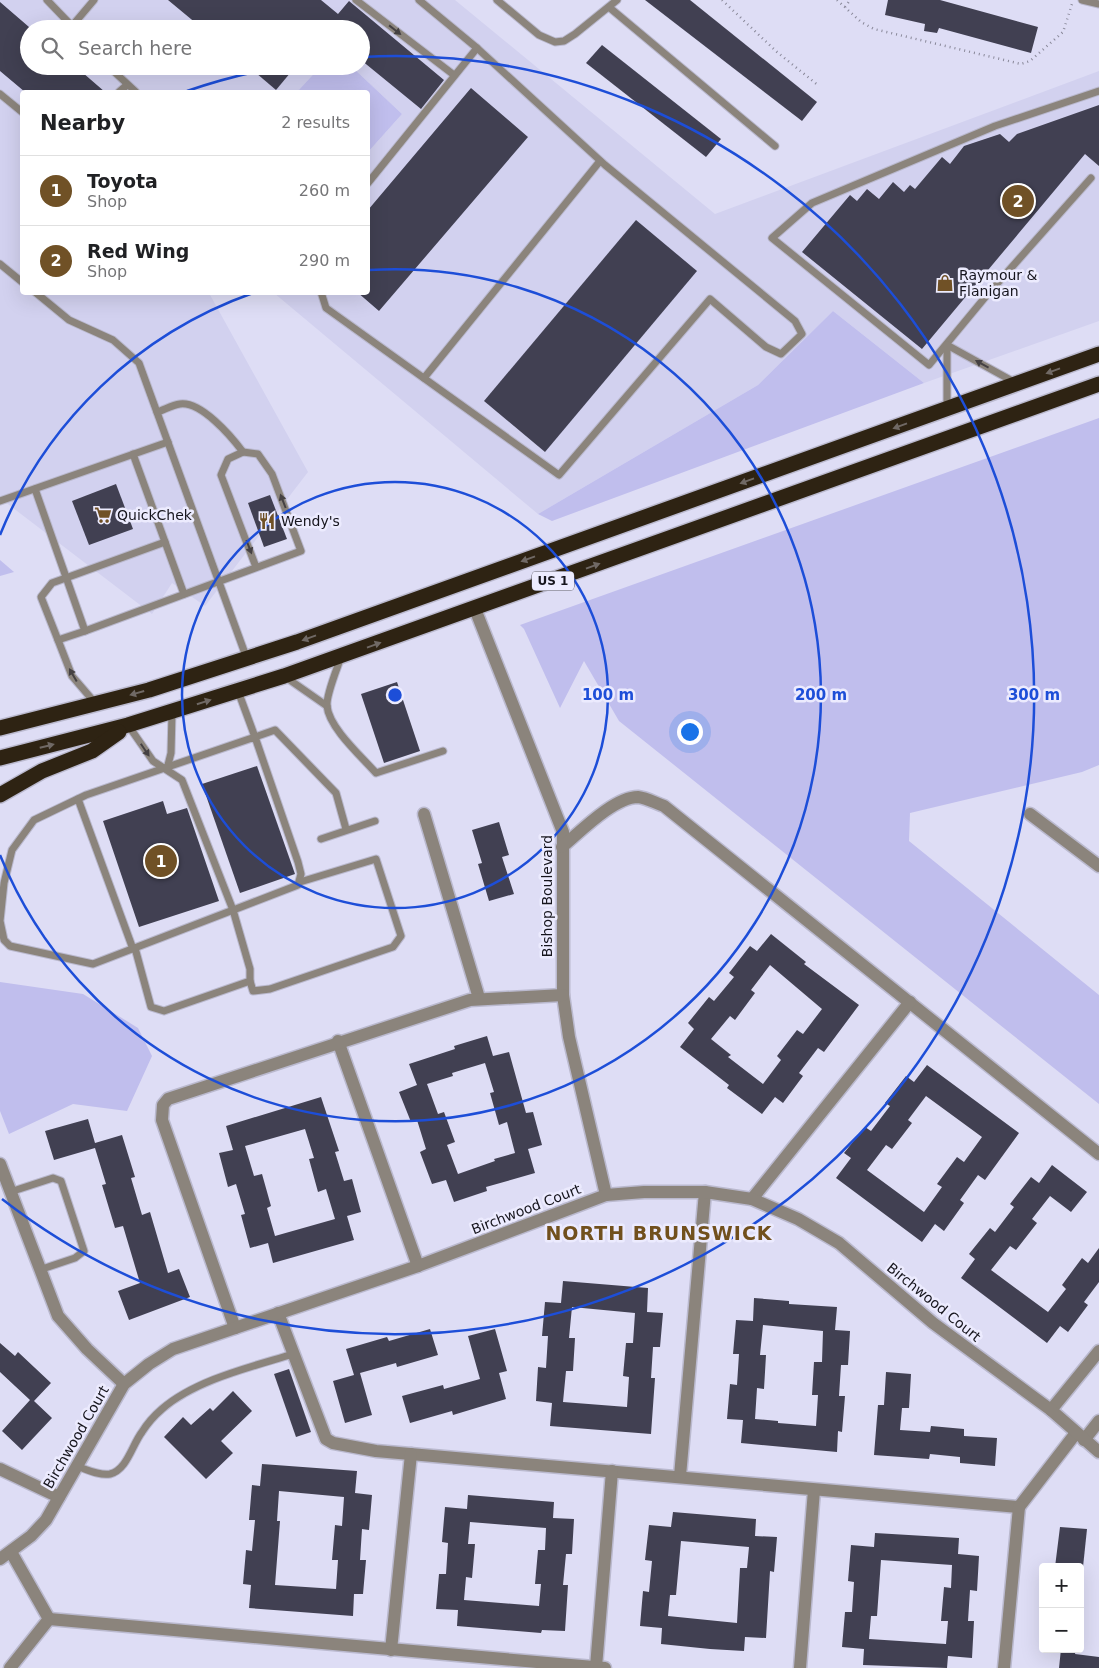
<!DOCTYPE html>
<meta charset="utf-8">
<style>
:root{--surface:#fff;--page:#f2f2f2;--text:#202124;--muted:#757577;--line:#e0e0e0;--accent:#705126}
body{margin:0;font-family:"DejaVu Sans",sans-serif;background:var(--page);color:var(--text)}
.controls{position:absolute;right:15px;bottom:15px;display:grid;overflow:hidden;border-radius:5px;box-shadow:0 5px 20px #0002}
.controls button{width:45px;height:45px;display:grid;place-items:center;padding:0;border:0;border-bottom:1px solid var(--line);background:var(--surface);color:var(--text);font:25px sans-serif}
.you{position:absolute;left:689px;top:731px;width:18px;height:18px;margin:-12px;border:4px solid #fff;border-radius:50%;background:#1a73e8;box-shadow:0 0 0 8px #1a73e833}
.badge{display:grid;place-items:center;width:32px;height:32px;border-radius:50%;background:var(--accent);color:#fff;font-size:16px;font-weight:700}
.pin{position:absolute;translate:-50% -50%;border:2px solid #fff;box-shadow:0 1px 5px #0006}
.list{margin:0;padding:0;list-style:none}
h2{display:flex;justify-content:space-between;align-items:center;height:65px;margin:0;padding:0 20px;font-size:21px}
h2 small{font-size:16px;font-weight:400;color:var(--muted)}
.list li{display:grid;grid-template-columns:32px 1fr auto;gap:15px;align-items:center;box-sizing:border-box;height:70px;padding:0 20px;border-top:1px solid var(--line)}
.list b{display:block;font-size:19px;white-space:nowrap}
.list p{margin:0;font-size:16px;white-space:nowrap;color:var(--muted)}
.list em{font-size:16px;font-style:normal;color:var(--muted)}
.icon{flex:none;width:28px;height:28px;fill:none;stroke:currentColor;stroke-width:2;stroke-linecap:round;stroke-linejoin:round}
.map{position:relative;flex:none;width:1099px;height:1668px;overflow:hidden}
.search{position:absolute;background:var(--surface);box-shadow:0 5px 20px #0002;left:20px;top:20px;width:350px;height:55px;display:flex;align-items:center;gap:12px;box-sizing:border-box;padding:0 18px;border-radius:28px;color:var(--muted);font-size:19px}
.panel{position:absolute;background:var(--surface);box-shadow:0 5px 20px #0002;left:20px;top:90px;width:350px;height:205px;border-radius:5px}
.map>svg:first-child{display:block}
.built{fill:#d2d1ef}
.green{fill:#c0beed}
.building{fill:#414052;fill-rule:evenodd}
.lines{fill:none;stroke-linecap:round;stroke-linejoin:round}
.lane-casing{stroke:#bab9ce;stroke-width:9}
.street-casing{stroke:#bab9ce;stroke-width:15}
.highway-casing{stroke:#bab9ce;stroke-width:18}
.path{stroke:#898899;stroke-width:2.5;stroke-dasharray:1 4;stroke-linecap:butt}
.lane{stroke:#8b847c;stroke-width:7}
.street{stroke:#8b847c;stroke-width:12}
.highway{stroke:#2e2313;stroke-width:15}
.oneway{fill:#454143}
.oneway2{fill:#706965}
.ring{fill:none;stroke:#1d4ed8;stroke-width:2.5}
.labels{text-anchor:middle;stroke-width:5;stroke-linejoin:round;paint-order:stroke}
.shield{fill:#ecebfe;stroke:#565560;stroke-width:1}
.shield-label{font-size:12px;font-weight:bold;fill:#16151d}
.poi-label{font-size:14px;fill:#16151d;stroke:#ecebfe;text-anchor:start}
.street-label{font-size:14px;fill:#16151d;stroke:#ecebfe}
.district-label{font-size:19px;font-weight:bold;letter-spacing:1px;fill:#71501d;stroke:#ecebfe}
.centre{fill:#1d4ed8;stroke:#ecebfe;stroke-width:2.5}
.ring-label{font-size:15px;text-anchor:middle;font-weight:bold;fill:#1d4ed8;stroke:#ecebfe;stroke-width:5;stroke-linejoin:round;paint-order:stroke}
</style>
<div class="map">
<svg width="1099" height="1668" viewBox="0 0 1099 1668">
<rect width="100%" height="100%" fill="#deddf5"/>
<!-- built -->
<polygon class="built" points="0,0 455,0 715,214 1099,71 1099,321 924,383 833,311 758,385 538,514 274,293 368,292 368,152 402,114 351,66 361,66 361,29 29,29 29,66 321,66 297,92 22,92 22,292 209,293 308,472 205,606 172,583 152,614 0,498"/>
<!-- green -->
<g class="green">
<polygon points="321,66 351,66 402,114 368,152 368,92 297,92"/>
<polygon points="833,311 924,383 552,521 538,514 758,385"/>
<polygon points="1099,418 1099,765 1082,772 910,813 909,841 1099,995 1099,1104 619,721 584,661 560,708 524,629 520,625"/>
<polygon points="0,560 14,572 0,576"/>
<polygon points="0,982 83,994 138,1028 152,1056 127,1111 73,1104 9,1134 0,1111"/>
</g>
<!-- building -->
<g class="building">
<polygon points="168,0 321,0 338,14 349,1 444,80 421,109 361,60 361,29 203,29"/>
<polygon points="645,0 690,0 817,102 802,121"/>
<polygon points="888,0 940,0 1038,27 1031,53 939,28 937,33 924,31 925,24 885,15"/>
<polygon points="0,2 29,27 29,66 75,66 105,92 25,92 0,71"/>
<polygon points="602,45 721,139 706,157 586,63"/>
<polygon points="248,66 296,66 276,90"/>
<polygon points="471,88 528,137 379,311 357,292 368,292 368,210"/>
<polygon points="1099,105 1099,166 1085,154 922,349 802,252 850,195 857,201 867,189 879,199 893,182 904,192 910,185 915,189 942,157 950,164 964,146 1000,134 1009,142 1017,134"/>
<polygon points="636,220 697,271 545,452 484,401"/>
<polygon points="116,484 133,529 89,545 72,501"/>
<polygon points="270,495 287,539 264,547 248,503"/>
<polygon points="397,682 420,751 384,763 361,694"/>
<polygon points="257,766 295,874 240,893 202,784"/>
<polygon points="163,801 167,814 187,808 219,901 139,927 103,821"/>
<polygon points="499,822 509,855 502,857 514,894 489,901 478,864 482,863 472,830"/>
<path d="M771 934 806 962 804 964 859 1005 824 1052 818 1048 799 1073 803 1076 783 1103 775 1097 762 1114 727 1088 729 1085 680 1047 694 1029 688 1023 709 997 714 1001 734 977 729 973 750 946 757 951ZM770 965 822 1009 803 1034 797 1030 777 1056 781 1060 763 1084 728 1057 731 1055 711 1039 730 1016 735 1020 755 993 751 990Z"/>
<path d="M487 1036 493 1056 509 1052 526 1113 533 1112 542 1145 528 1149 535 1173 486 1187 487 1191 454 1202 446 1180 432 1184 420 1152 426 1149 417 1120 411 1122 399 1092 417 1085 409 1064 455 1049 454 1046ZM485 1063 494 1092 490 1093 499 1125 507 1122 515 1153 494 1159 495 1161 458 1174 447 1145 455 1142 444 1112 438 1114 427 1084 453 1076 452 1073Z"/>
<path d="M927 1065 1019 1133 985 1180 978 1175 960 1200 964 1203 944 1231 935 1224 922 1242 836 1178 851 1158 844 1153 865 1127 871 1131 890 1106 885 1103 906 1076 914 1082ZM926 1096 982 1137 964 1162 957 1157 937 1184 942 1187 924 1212 867 1170 886 1145 892 1149 912 1123 908 1120Z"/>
<path d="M321 1097 339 1151 335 1152 344 1181 352 1179 361 1212 347 1216 354 1240 273 1263 268 1243 250 1248 241 1215 245 1214 236 1184 228 1187 219 1153 233 1150 226 1126ZM305 1129 314 1158 309 1159 318 1192 326 1189 335 1219 275 1236 267 1208 271 1206 262 1174 254 1176 245 1146Z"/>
<polygon points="88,1119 95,1143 122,1135 135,1177 131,1178 142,1215 150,1212 168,1273 179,1269 190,1297 129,1320 118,1291 140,1283 123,1226 115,1228 102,1185 106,1184 95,1148 54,1160 45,1131"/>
<polygon points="1052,1165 1087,1192 1071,1212 1050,1196 1032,1219 1037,1223 1016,1250 1010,1246 991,1270 1048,1312 1066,1289 1062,1285 1082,1258 1088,1263 1099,1248 1099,1282 1084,1302 1088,1305 1068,1332 1060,1326 1047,1343 961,1278 975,1259 969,1254 990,1228 995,1232 1014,1207 1010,1204 1031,1177 1039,1183"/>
<path d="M563 1281 648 1288 647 1312 663 1313 660 1347H653L651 1378H655L651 1434 550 1426 552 1403 536 1401 538 1367 546 1368 548 1336H542L545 1302 561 1303ZM572 1307 635 1313 633 1343H626L623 1376 629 1377 627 1407 563 1402 566 1371H573L575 1338H569Z"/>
<path d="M754 1298 789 1301V1304L837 1307 835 1330 850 1331 848 1365H841L839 1396H845L842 1432 838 1431 837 1452 741 1443 743 1420 727 1419 730 1384 737 1385 739 1354H733L736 1320 753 1321ZM763 1325 823 1331 822 1362H814L812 1395H818L816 1426 778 1423V1421L755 1419 757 1388 764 1389 766 1355H760Z"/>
<polygon points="430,1329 438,1355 397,1367 396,1363 360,1373 372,1415 345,1423 333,1381 354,1375 346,1349 387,1337 389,1341"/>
<polygon points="495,1329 507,1371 499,1373 506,1399 453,1415 452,1411 410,1423 402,1396 443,1385 444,1389 480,1379 468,1336"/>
<polygon points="0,1343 15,1356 18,1352 51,1383 34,1401 52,1418 22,1450 2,1431 30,1400 0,1372"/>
<polygon points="289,1369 311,1432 296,1437 274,1374"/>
<polygon points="886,1372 911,1374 909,1408 902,1408 900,1430 930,1432 931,1426 964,1429 964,1436 997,1438 995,1466 960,1463 960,1457 930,1454 929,1459 874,1455 878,1405 884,1405"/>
<polygon points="233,1391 252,1411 221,1441 233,1453 206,1479 164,1437 183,1417 191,1425 210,1408 213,1411"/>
<path d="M262 1464 357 1471 355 1493 372 1495 369 1530 362 1529 360 1560H366L363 1594H354L353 1616 249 1608 251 1585 243 1584 246 1550 252 1551 255 1520H249L252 1485 260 1486ZM279 1491 344 1497 342 1526 335 1525 332 1560H338L336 1589 275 1585 280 1521H277Z"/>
<path d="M468 1495 554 1502 553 1518 574 1519 572 1554H566L563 1585H568L565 1631 542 1630 541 1633 457 1626 458 1610 436 1609 439 1574H446L448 1543 442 1542 445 1507 467 1509ZM470 1522 546 1528 545 1550H538L535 1584H541L539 1606 464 1600 466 1577 472 1578 475 1544H468Z"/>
<path d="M673 1512 756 1519 755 1536 777 1537 774 1572 770 1571 766 1638 745 1637 744 1651 710 1649 661 1644 662 1628 640 1626 643 1591 649 1592 652 1561 645 1560 649 1525 671 1527ZM681 1541 749 1547 747 1568H740L737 1623 668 1616 670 1595H676Z"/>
<polygon points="1060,1527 1087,1529 1083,1567 1055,1567"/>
<path d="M875 1533 959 1538 958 1554 979 1556 977 1591 970 1590 968 1621H974L972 1658 948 1656 947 1668 863 1665 864 1649 842 1647 845 1612H852L854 1582 848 1581 851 1545 874 1547ZM881 1560 952 1565 951 1588 944 1587 941 1621H948L946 1644 869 1639 871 1616H877Z"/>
<polygon points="1061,1649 1076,1649 1075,1654 1099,1657 1099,1668 1059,1668"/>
</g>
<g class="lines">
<!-- lane casing -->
<g class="lane-casing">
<g id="lane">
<polyline points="47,0 72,26 94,0"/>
<polyline points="356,0 454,75"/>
<polyline points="497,0 539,35 555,42 564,41 575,34 617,0"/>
<polyline points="1082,0 1099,4"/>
<polyline points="610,8 775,146"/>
<polyline points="108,66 136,92"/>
<polyline points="119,92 127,85"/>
<polyline points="0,94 22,112"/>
<polyline points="1091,178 987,295 929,365 772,238 812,203 995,126 1099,91"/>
<polyline points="368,183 477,48"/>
<polyline points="0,264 22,282"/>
<polyline points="35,292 69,320 113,340 139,363 247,659"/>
<polyline points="321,292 326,308 559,475 710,299 766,347 781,354 802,334 795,321 605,165 477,48 419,0"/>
<polyline points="947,345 1016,383"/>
<polyline points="947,345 947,409"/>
<polyline points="424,378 600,161"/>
<path d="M157 412C164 410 172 405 180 404 201 401 231 436 243 452"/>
<polyline points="133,454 184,594"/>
<polyline points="35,489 85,631 301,551 272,474 258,454 243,452 228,459 221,475 256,567"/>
<polyline points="0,501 168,442"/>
<polyline points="85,631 58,640 41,597 52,583 165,542"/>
<polyline points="58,640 72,676 96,704"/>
<path d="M341 657C337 669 326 695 327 706 329 728 362 757 376 773L443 751"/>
<polyline points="284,676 327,706"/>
<polyline points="238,691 255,737 275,730 336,793 346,829"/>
<polyline points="128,725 153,761 182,780 233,910 250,969 250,981 164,1011 151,1007 135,948"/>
<polygon points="255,737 298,862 301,874 298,885 93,964 10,946 4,940 0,921 4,883 12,850 34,820 86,795"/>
<polyline points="167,769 171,753 172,713"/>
<polyline points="78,799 133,949"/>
<polyline points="321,839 375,821"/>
<polyline points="250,981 253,991 270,989 393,947 401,936 376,859 300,882"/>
<polyline points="10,1192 53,1178 61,1181 84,1251 75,1258 39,1270"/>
<path d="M76 1466C86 1469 99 1476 110 1474 127 1470 132 1445 142 1432 147 1424 155 1415 162 1409 195 1380 251 1367 293 1354"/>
</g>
</g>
<!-- street casing -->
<g class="street-casing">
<g id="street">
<polyline points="475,609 563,832 563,995 569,1037 606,1195"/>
<polyline points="424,814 479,998"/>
<polyline points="1030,814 1099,866"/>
<path d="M562 847C580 832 614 797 638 797 647 798 655 803 664 806L1099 1154"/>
<polyline points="338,1041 418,1266"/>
<polyline points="0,1164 58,1316 87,1349 124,1384"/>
<polyline points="752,1199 910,1002"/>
<polyline points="278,1313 326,1439 333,1443 376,1451 1019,1507 1076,1433"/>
<polyline points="235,1328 162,1120 163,1105 168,1099 470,1000 563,995"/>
<polyline points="1051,1410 1099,1351"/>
<polyline points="1084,1440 1099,1421"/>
<polyline points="0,1469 59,1497"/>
<polyline points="680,1476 705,1192"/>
<polyline points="0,1559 31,1536 46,1520 124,1384 149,1364 173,1349 418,1266 606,1195 644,1192 705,1192 752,1199 798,1219 839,1243 933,1323 1051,1410 1099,1452"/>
<polyline points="49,1619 605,1668"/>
<polyline points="391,1650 411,1454"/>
<polyline points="596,1667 612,1471"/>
<polyline points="10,1668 49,1619 11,1552"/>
<polyline points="800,1668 814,1490"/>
<polyline points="1004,1668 1019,1507"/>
</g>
</g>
<!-- highway casing -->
<g class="highway-casing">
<g id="highway">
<polyline points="0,728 149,690 297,642 1099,354"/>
<polyline points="0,758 128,725 284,676 1099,384"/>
<polyline points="0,795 42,771 92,751 119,732"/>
</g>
</g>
<!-- path -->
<g class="path">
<polyline points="722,0 777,52 819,86"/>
<polyline points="837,0 861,22 874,29 1021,64 1030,61 1063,32 1072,4"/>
<polyline points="845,7 850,0"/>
</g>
<!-- lane -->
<use href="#lane" class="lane"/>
<!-- street -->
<use href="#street" class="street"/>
<!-- highway -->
<use href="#highway" class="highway"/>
</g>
<!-- one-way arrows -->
<defs><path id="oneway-solid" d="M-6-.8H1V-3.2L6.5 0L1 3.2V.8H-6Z" transform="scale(1.25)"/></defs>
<g class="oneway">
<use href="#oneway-solid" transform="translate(395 30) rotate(38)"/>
<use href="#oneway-solid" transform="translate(982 364) rotate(-151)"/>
<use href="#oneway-solid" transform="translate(283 501) rotate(-111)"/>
<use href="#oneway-solid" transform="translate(249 547) rotate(69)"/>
<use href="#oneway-solid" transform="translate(73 675) rotate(-120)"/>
<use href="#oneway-solid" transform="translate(145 750) rotate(56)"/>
</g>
<g class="oneway2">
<use href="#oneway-solid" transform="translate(1053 371) rotate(160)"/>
<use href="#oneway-solid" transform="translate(900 426) rotate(160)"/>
<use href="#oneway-solid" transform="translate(747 481) rotate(160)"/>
<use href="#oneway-solid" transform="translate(528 559) rotate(160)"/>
<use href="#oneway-solid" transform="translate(593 566) rotate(-20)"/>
<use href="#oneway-solid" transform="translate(309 638) rotate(160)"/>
<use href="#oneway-solid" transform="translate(374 645) rotate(-20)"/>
<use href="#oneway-solid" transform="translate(137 693) rotate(164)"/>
<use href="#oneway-solid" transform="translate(204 702) rotate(-18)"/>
<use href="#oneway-solid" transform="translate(47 746) rotate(-14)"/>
</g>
<!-- distance rings -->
<g class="ring">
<circle cx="395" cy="695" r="213"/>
<path d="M0 535A426 426 0 0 1 253 293M369 270A426 426 0 1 1 0 855"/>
<path d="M187 91A639 639 0 0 1 279 67M362 57A639 639 0 1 1 2 1199"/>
</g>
<!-- icons -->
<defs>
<g id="shop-bare" transform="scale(1.35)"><path d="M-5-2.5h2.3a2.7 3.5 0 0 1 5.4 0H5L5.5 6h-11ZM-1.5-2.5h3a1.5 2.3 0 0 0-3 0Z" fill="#705126" stroke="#ecebfe" stroke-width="2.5" paint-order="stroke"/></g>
<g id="supermarket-bare" transform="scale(1.35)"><path d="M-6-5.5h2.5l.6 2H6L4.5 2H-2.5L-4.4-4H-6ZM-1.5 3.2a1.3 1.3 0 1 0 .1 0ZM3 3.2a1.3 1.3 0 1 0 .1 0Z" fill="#705126" stroke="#ecebfe" stroke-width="2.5" paint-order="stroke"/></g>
<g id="restaurant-bare" transform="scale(1.35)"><path d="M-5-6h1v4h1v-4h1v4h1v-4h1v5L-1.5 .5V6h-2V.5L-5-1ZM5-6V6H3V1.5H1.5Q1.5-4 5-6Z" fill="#705126" stroke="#ecebfe" stroke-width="2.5" paint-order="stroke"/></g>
</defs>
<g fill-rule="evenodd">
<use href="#shop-bare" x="945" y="283"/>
<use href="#supermarket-bare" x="103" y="515"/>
<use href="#restaurant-bare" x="267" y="521"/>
</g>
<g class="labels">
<!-- shield labels -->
<rect class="shield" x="532" y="571.5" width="42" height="19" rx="4"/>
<g class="shield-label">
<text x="553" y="585">US 1</text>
</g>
<!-- poi labels -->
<g class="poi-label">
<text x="959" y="280">Raymour &amp;<tspan x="959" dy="16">Flanigan</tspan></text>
<text x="117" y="520">QuickChek</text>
<text x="281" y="526">Wendy's</text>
</g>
<!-- street labels -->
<g class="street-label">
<text transform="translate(547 896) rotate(-90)" y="5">Bishop Boulevard</text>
<text transform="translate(526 1209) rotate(-21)" y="5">Birchwood Court</text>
<text transform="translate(934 1302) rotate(39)" y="5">Birchwood Court</text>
<text transform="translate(76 1437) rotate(-60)" y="5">Birchwood Court</text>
</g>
<!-- district labels -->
<g class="district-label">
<text x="659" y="1240">NORTH BRUNSWICK</text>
</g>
</g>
<circle cx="395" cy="695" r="8" class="centre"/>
<g class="ring-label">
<text x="608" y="700">100 m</text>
<text x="821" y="700">200 m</text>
<text x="1034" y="700">300 m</text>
</g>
</svg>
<div class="controls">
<button>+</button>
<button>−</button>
</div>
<div class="you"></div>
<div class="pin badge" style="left:161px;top:861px">1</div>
<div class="pin badge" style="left:1018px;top:201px">2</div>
<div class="search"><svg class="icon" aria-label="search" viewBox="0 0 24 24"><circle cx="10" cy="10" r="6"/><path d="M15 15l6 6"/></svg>Search here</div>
<section class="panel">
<h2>Nearby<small>2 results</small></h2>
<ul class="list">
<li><span class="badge">1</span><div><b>Toyota</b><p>Shop</p></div><em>260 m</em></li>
<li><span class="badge">2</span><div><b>Red Wing</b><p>Shop</p></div><em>290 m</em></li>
</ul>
</section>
</div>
